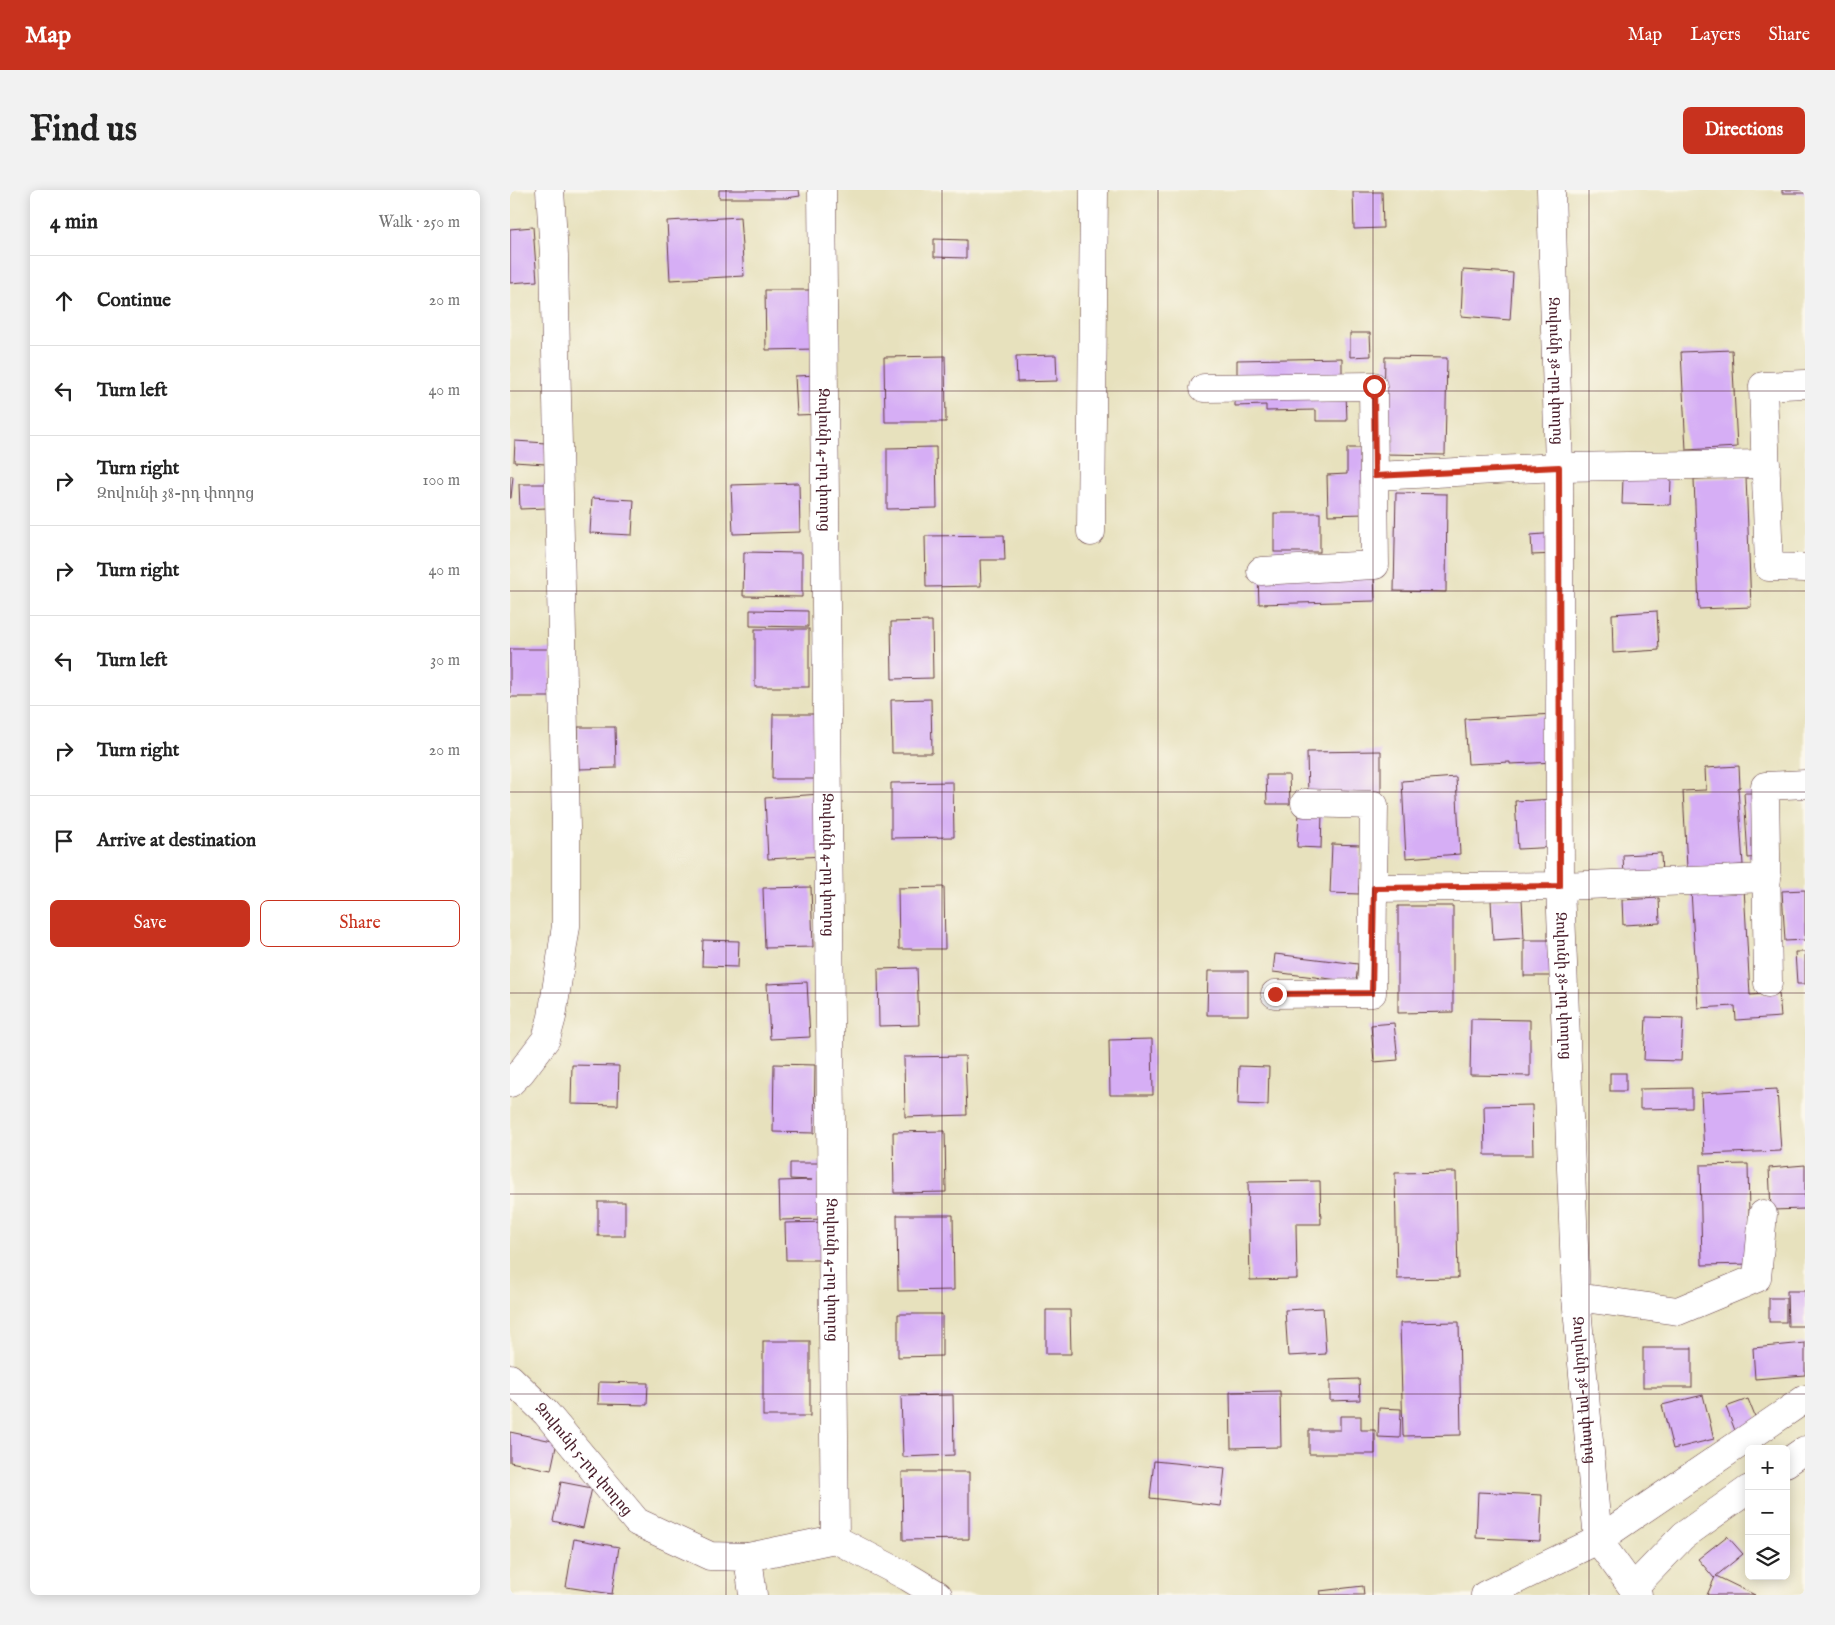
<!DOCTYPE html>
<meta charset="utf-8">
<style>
:root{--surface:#fff;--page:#f2f2f2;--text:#222;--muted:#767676;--line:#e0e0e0;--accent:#c8321e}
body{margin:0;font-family:"IM FELL English","Noto Serif Armenian",serif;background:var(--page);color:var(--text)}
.controls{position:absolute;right:15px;bottom:15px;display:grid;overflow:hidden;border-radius:8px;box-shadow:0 2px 12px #0003}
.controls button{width:45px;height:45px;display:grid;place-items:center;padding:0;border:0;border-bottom:1px solid var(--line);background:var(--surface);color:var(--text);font:25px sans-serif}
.stop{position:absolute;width:15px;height:15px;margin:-11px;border:4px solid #c8321e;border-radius:50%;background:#fff}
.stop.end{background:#c8321e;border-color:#fff;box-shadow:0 1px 5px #0008}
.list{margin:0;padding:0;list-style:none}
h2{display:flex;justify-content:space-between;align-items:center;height:65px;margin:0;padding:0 20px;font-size:21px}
h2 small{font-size:16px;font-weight:400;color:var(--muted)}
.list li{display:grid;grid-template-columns:32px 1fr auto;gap:15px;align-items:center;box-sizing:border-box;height:90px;padding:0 20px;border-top:1px solid var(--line)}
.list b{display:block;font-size:19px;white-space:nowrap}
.list p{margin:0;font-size:16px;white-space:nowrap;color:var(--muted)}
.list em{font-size:16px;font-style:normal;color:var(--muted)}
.actions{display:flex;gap:10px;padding:15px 20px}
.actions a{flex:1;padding:11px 0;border:1px solid var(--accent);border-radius:8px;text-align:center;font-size:18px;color:var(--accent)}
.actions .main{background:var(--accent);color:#fff}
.icon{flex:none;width:28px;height:28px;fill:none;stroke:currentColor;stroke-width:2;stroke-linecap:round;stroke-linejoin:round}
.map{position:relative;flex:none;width:1295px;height:1405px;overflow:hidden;border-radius:8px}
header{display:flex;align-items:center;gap:30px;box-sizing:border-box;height:70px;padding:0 25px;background:var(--accent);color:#fff}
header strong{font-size:24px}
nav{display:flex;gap:28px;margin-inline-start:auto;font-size:18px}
.intro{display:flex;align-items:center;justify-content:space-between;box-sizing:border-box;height:120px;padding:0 30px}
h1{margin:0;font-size:35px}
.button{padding:12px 22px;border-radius:8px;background:var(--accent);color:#fff;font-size:18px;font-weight:700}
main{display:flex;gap:30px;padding:0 30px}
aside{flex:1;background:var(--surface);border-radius:8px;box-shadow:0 2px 12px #0003}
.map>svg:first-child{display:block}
.building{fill:#d6aef5}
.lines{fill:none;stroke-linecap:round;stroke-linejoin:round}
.minor-casing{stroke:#623c41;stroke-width:29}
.minor{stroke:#fff;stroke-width:28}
.route{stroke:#c8321e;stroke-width:6}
.grid{fill:none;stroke:#4a1f2b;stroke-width:1;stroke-opacity:0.55}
.labels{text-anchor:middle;stroke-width:4;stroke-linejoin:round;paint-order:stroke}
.street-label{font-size:15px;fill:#4a1f2b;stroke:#fbf7ec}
</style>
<header>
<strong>Map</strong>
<nav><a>Map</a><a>Layers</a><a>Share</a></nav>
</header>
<div class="intro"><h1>Find us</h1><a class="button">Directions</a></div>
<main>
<aside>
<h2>4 min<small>Walk · 250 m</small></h2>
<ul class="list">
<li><svg class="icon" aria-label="ahead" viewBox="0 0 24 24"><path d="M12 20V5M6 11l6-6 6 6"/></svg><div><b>Continue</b></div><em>20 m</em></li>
<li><svg class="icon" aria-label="left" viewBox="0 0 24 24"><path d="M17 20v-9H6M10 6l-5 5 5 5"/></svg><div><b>Turn left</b></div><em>40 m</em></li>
<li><svg class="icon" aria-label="right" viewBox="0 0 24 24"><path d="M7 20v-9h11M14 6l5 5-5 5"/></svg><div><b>Turn right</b><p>Զովունի 38-րդ փողոց</p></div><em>100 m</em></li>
<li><svg class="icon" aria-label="right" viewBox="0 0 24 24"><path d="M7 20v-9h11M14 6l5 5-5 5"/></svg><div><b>Turn right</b></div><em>40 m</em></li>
<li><svg class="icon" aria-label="left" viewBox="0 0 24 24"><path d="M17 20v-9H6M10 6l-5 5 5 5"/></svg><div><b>Turn left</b></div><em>30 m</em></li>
<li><svg class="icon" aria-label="right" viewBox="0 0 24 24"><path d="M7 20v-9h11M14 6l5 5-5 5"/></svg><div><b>Turn right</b></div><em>20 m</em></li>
<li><svg class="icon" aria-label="arrive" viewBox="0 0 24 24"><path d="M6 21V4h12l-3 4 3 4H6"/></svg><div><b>Arrive at destination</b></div></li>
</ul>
<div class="actions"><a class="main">Save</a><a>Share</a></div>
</aside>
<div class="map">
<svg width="1295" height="1405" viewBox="0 0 1295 1405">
<rect width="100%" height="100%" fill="#fbf7ec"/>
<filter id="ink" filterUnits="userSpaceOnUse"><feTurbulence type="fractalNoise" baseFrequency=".02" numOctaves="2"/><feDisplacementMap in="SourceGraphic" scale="10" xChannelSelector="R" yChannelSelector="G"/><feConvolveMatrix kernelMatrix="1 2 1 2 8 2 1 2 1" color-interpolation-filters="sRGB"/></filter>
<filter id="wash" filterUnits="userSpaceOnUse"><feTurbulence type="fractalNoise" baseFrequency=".0096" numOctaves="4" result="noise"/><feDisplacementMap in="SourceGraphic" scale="20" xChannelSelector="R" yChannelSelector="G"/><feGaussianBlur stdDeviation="1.12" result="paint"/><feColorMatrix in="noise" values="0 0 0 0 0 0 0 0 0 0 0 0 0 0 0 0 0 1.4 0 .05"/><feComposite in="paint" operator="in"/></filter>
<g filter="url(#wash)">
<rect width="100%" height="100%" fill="#e7e1bd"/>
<g id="blocks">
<!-- building -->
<g class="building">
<polygon points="209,0 289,0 290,6 276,8 209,8"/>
<rect x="1272" y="0" width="23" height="3"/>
<polygon points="843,2 872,2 873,38 844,39"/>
<polygon points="230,27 234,86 160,90 157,31"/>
<polygon points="23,37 27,91 0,93 0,39"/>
<polygon points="424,49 456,50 456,68 424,67"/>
<polygon points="953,80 1003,83 1000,130 951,126"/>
<polygon points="255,100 304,100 305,159 256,160"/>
<polygon points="840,143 860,143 861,166 840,167"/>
<polygon points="1222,160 1227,257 1176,260 1171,162"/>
<polygon points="546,165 547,191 507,192 506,166"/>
<polygon points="435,166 436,232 375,232 374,167"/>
<polygon points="875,167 937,168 935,265 873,264"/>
<polygon points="832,168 832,189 727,190 727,170"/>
<polygon points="310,185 312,224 287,225 285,186"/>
<polygon points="836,203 837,231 806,231 806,220 756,221 756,215 725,216 725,205"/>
<polygon points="5,251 36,253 35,274 4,272"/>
<polygon points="426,257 427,318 377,319 377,258"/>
<polygon points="837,258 854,258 855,324 818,325 817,285 837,284"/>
<polygon points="0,286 3,286 1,308 0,308"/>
<polygon points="1236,287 1241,417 1189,419 1184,289"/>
<polygon points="1113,288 1161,289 1160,315 1112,314"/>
<polygon points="289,293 290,342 223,344 221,295"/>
<polygon points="9,294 36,294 37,318 10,319"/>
<polygon points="886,303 937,304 936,402 884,401"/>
<polygon points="82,308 124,310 122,345 80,343"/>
<rect x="764" y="323" width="46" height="39"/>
<polygon points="1045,343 1046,364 1022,365 1021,345"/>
<polygon points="494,345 495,370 470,370 471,396 416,397 415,346"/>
<polygon points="234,362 292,363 292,407 233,406"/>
<polygon points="864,385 865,411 749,414 748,387"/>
<polygon points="240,420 298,421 298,437 240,436"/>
<polygon points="1147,421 1149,460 1103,463 1102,424"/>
<polygon points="422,431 423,488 382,489 381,432"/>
<rect x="245" y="439" width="54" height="58"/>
<polygon points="0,459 41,459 40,507 0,507"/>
<polygon points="421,509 422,563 382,563 381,510"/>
<polygon points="263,524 314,524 313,589 262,589"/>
<polygon points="1044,524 1047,572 1000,574 1000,572 958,574 955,529"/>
<polygon points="68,537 105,537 106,578 69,579"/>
<polygon points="871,561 871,606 798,607 797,562"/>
<polygon points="1229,576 1230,597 1228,598 1233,675 1177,678 1173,601 1196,600 1195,578"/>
<polygon points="756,585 779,585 780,614 757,614"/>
<polygon points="946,587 950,664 896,668 892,591"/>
<polygon points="443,592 444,647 381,648 381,593"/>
<polygon points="1234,603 1247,603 1251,667 1238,668"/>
<polygon points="310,604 313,666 258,669 255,608"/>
<polygon points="1046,609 1049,657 1008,659 1005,611"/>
<polygon points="789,623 812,624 811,658 787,657"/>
<polygon points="822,654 850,655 849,704 820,703"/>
<polygon points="1151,663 1152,686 1114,688 1113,665"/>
<polygon points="301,697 303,757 255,758 253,698"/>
<polygon points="434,697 435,759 389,759 388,698"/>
<polygon points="1234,698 1240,805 1269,803 1271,827 1226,830 1225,816 1188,818 1181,701"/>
<polygon points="1295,700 1295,750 1275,751 1272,701"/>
<polygon points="1149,708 1150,733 1113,735 1112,710"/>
<polygon points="1012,709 1014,748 983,750 981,710"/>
<polygon points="888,716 943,716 943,822 888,823"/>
<polygon points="193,750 229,751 228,777 192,776"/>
<rect x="1014" y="750" width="31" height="36"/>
<polygon points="1285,762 1295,762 1295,794 1287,794"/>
<polygon points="765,764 848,774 846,792 763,782"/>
<polygon points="407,778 409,835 369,836 368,779"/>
<polygon points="698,781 738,781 738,825 697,825"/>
<polygon points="297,792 300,847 260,849 257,794"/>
<polygon points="1136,827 1173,828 1171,871 1134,870"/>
<polygon points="961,829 1020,830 1020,886 960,885"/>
<polygon points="884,833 888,870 864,872 861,835"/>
<polygon points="642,849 643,905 600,905 599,850"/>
<polygon points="455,866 457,925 395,927 394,867"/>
<polygon points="264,874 305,875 304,943 263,942"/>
<polygon points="62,875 109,876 108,915 61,914"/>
<polygon points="729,876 759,877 758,915 728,914"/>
<rect x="1100" y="883" width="16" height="18"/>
<polygon points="1182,898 1182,918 1130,919 1130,899"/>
<polygon points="1267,899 1271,961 1194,964 1191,903"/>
<polygon points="1022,915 1023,965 975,965 974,916"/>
<polygon points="435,941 436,1002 384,1003 383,942"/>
<polygon points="280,973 316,973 317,1029 270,1030 269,991 302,990 280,989"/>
<polygon points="1238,974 1240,1074 1192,1075 1190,975"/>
<polygon points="1295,975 1295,1019 1261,1020 1259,978"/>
<polygon points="946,982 948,1088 887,1089 885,983"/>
<polygon points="810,991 811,1034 786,1034 787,1089 740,1090 738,992"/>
<rect x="88" y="1012" width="27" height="34"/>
<polygon points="387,1025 443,1025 444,1100 388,1101"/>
<polygon points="317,1032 318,1070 276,1070 275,1033"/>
<polygon points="1277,1101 1295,1101 1295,1136 1278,1136"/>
<rect x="1259" y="1108" width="17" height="24"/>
<polygon points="813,1118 816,1164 778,1166 775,1120"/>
<polygon points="536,1120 560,1120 561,1164 536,1164"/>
<polygon points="388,1124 432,1124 432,1166 388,1167"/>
<polygon points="949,1132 951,1245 893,1246 890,1133"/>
<rect x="253" y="1151" width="47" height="75"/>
<polygon points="1295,1153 1295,1185 1245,1189 1243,1158"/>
<rect x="1133" y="1158" width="49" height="39"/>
<polygon points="849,1189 850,1210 820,1211 820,1190"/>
<polygon points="89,1192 138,1193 137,1215 88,1214"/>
<polygon points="770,1201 771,1257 721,1258 720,1202"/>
<polygon points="443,1205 444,1265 393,1267 391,1206"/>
<polygon points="1193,1205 1204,1249 1163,1259 1152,1215"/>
<polygon points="1238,1209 1248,1234 1226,1243 1216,1217"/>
<polygon points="869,1218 891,1219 890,1248 868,1247"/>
<polygon points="830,1226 851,1226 851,1240 865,1240 865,1264 799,1264 799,1240 830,1240"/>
<polygon points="0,1242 47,1252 41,1280 0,1272"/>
<polygon points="644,1271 715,1278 711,1316 640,1308"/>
<polygon points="392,1282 459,1282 459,1349 393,1350"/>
<polygon points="51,1292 82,1298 73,1338 43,1331"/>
<polygon points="968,1302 1032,1305 1030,1351 966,1348"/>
<polygon points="1217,1346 1233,1364 1206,1386 1245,1405 1197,1405 1205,1387 1204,1388 1188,1369"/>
<polygon points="64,1349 109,1357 102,1404 56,1397"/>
<polygon points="853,1396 854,1405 811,1405 810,1401"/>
</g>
</g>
</g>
<g filter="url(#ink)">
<use href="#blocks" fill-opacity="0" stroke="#623c41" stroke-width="1"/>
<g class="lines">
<!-- minor casing -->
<g class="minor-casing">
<g id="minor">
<path id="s1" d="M312 0 325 1349"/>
<path id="s2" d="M1041 0 1049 277 1050 696 1066 1107 1088 1350 1128 1405"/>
<polyline points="1295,194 1253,196 1259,377 1295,378"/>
<polyline points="694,198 863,196 865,375 751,381"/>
<polyline points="865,286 1049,277 1256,274"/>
<polyline points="581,342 584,0"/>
<polyline points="795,613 864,615 863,698 1050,696 1257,688"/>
<polyline points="1258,793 1255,596 1295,594"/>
<polyline points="765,804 862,803 863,698"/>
<polyline points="0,893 11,882 36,849 42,827 56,736 56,637 44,65 40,0"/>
<polyline points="1066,1107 1168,1121 1247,1088 1253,1024"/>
<path id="s3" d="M0 1188 36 1223 127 1332 200 1366 238 1367 325 1349"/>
<polyline points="1276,1273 1295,1260"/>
<polyline points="325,1349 398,1387 428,1405"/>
<polyline points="238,1367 243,1405"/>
<polyline points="1123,1398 1173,1346 1239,1299"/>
<polyline points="975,1405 1088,1350 1295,1209"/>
</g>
</g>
<!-- minor -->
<use href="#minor" class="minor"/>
</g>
</g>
<g class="lines" filter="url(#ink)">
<!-- route -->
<polyline class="route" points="765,804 862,803 864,698 1050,696 1049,277 865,286 864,196"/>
</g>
<!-- grid -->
<path class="grid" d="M216 0V1405M432 0V1405M648 0V1405M863 0V1405M1079 0V1405M0 201H1295M0 401H1295M0 602H1295M0 803H1295M0 1004H1295M0 1204H1295"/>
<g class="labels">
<!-- street labels -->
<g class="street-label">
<text dy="5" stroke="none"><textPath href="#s2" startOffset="181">Զովունի 38-րդ փողոց</textPath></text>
<text dy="5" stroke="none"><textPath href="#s1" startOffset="270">Զովունի 4-րդ փողոց</textPath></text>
<text dy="5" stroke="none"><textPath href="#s1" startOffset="675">Զովունի 4-րդ փողոց</textPath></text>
<text dy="5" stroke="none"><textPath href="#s2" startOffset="796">Զովունի 38-րդ փողոց</textPath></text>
<text dy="5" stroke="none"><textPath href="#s1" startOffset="1080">Զովունի 4-րդ փողոց</textPath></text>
<text dy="5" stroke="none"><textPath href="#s2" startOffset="1201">Զովունի 38-րդ փողոց</textPath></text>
<text dy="5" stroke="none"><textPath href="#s3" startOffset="110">Զովունի 5-րդ փողոց</textPath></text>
</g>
</g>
</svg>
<div class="controls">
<button>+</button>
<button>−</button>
<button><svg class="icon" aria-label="layers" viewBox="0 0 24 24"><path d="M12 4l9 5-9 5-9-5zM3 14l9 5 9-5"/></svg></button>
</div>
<div class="stop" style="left:864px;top:196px"></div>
<div class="stop end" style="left:765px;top:804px"></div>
</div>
</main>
